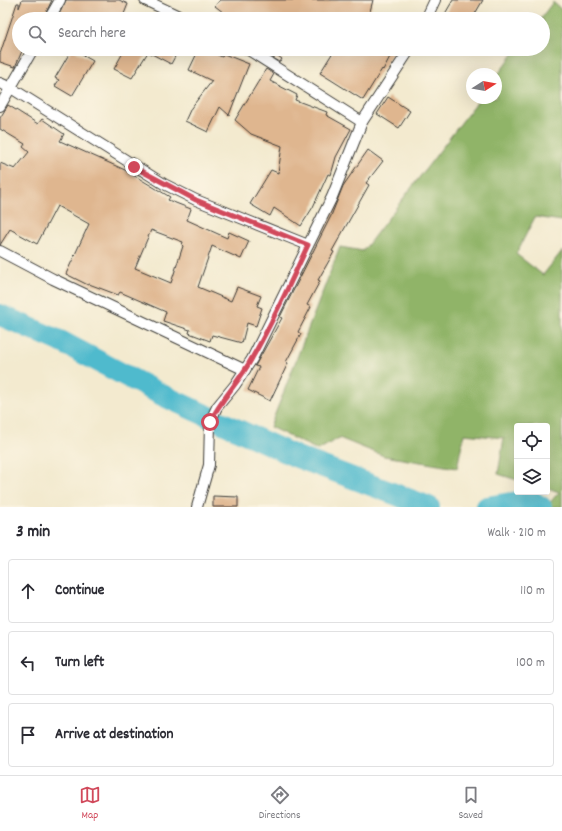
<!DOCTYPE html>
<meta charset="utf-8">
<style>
:root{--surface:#fff;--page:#f2f2f3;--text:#2b2b33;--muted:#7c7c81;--line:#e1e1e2;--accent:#d1495b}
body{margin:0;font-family:Dekko,sans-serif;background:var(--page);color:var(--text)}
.controls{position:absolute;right:12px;bottom:12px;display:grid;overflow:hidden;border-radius:4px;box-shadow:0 4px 16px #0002}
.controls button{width:36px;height:36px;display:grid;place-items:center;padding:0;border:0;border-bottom:1px solid var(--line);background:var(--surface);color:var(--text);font:20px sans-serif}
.compass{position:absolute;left:466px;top:68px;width:36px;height:36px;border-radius:50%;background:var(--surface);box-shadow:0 4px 16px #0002;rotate:79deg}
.stop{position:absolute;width:12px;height:12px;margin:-9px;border:3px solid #d1495b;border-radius:50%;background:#fff}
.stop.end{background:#d1495b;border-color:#fff;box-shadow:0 1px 4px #0008}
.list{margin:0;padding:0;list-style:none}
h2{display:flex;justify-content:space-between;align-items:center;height:52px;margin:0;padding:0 16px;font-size:17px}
h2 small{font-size:13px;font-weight:400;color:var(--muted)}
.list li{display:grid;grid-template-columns:26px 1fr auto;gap:12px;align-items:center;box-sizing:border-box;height:64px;margin:0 8px 8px;padding:0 8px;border:1px solid var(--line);border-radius:4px}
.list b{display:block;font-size:15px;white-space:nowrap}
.list em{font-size:13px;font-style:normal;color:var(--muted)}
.icon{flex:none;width:22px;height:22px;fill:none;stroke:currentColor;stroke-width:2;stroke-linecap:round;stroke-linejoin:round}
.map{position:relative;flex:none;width:562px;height:507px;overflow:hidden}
.search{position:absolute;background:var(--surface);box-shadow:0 4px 16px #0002;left:12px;right:12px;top:12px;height:44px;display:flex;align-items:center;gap:10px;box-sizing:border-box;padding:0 14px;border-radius:22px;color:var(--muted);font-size:15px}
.sheet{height:268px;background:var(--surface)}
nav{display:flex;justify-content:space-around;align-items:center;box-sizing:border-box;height:56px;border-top:1px solid var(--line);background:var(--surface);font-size:11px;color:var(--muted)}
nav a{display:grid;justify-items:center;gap:2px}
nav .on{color:var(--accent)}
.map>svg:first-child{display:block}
.forest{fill:#90b468;stroke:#566842}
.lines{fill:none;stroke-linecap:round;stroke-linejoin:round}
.river{stroke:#50bacd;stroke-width:22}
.building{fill:#dfb68f;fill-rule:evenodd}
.street-casing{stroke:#3c3b37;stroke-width:12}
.street{stroke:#fff;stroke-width:10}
.route{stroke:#d1495b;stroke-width:5}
</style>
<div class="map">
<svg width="562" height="507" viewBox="0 0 562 507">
<rect width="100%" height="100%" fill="#fcf5e5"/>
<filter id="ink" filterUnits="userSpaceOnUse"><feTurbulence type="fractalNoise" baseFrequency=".025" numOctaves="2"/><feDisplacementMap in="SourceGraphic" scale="8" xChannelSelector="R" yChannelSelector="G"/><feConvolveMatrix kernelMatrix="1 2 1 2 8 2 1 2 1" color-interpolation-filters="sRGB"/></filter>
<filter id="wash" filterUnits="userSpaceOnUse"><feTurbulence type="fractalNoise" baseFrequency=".012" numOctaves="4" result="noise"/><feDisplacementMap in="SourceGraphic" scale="16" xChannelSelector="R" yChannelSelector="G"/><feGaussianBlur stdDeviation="0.9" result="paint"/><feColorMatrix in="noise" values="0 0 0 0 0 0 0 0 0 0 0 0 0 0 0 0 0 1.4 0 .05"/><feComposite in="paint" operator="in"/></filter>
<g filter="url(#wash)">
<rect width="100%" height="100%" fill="#f3eacf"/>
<!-- forest -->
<polygon class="forest" points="553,2 562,10 562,221 535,217 516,254 543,275 562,251 562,507 546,507 559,492 547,488 547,426 517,426 517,480 498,474 504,438 464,434 457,468 384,456 339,438 318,450 270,427 340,247 363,251 480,98 496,98 496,77 517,49 543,49 543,19 540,19"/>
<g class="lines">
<!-- river -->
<g class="river">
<polyline points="0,315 60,341 164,396 297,457 429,507"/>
<polyline points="487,507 530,500 541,507"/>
</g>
</g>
<g id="blocks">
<!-- building -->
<g class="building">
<polygon points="22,0 52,0 43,19 19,19 19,49 23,49 15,67 0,62 0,54 17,3 19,3 19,8"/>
<polygon points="66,0 119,0 128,4 122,19 57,19"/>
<polygon points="220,0 373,0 368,19 232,19 215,6"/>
<polygon points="453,0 483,0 472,19 442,19"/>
<polygon points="72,49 93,61 72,96 55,86 59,80 55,78"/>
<polygon points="125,49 179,49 171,64 148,52 132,78 114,69"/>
<polygon points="199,49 205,49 222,57 224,54 249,64 229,115 220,107 208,132 185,121 191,108 212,81 189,70"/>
<polygon points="335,49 394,49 383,70 382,69 363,100 320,73"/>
<polygon points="275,54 282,59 280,62 273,58"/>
<polygon points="266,69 274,74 270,81 297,95 295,100 327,112 326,115 351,129 336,157 331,175 328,174 313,207 301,226 274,208 270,216 250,204 271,170 278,173 282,146 251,134 235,120"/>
<polygon points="388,97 410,111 399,128 377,114"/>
<path d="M8 105 38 124 42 119 64 134 60 141 125 170 170 197 168 200 191 209 187 220 227 238 229 232 249 241 241 259 212 246 198 287 231 301 237 287 261 296 257 306 262 308 256 326 247 323 242 343 212 335 210 341 189 333 190 330 163 321 166 312 120 292 118 295 89 284 88 285 66 274 89 224 57 206 37 244 10 229 0 245V163L15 169 29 152 23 147 25 144 0 129V118ZM151 230 183 242 182 245 183 246 171 283 135 268Z"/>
<polygon points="368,150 383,161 366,183 369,185 332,251 334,252 318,280 320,281 307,305 311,307 298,332 301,334 286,362 288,363 270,401 248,390 259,367 255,366 282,318 280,317 331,216 343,186"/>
<polygon points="213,496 238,497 238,507 213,507"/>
</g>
</g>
</g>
<g filter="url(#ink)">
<use href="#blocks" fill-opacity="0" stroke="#3c3b37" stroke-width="1"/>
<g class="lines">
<!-- street casing -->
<g class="street-casing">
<g id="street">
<polyline points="145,0 185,19"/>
<polyline points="49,19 60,0"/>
<polyline points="426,19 435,0"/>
<polyline points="247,49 362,122"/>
<polyline points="0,83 11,88 164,184 196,200 308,245"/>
<polyline points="0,106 33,49"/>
<polyline points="0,251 53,279 245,370"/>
<polyline points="197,507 209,465 210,422 217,407 235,385 252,359 332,197 362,122 410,49"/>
</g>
</g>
<!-- street -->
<use href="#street" class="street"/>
</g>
</g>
<g class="lines" filter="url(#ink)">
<!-- route -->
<path class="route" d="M134 167 196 200 308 245C290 283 273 322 252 358 240 381 221 399 210 422"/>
</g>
</svg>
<div class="controls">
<button><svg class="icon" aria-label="locate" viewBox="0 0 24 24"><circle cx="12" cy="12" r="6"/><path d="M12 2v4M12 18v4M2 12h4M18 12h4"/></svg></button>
<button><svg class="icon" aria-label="layers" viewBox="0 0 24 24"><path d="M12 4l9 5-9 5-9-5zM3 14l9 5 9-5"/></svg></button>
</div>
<svg class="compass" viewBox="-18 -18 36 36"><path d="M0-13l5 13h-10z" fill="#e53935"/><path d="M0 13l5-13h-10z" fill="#7c7c81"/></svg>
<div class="stop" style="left:210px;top:422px"></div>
<div class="stop end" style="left:134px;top:167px"></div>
<div class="search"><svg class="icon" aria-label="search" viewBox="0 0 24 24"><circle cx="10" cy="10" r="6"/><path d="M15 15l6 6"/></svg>Search here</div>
</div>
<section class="sheet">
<h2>3 min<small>Walk · 210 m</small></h2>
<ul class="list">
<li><svg class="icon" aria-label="ahead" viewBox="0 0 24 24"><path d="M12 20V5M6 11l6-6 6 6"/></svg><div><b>Continue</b></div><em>110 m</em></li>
<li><svg class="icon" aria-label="left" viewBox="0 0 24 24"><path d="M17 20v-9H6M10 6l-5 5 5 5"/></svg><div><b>Turn left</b></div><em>100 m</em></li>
<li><svg class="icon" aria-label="arrive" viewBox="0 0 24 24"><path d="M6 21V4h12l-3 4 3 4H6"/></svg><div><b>Arrive at destination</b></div></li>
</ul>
</section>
<nav>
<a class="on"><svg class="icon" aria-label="map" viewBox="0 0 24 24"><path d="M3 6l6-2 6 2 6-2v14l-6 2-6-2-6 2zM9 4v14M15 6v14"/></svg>Map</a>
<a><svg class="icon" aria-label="directions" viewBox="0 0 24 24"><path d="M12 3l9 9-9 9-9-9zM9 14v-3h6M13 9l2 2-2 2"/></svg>Directions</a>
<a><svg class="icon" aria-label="saved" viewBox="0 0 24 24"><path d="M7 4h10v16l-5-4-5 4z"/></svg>Saved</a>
</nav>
